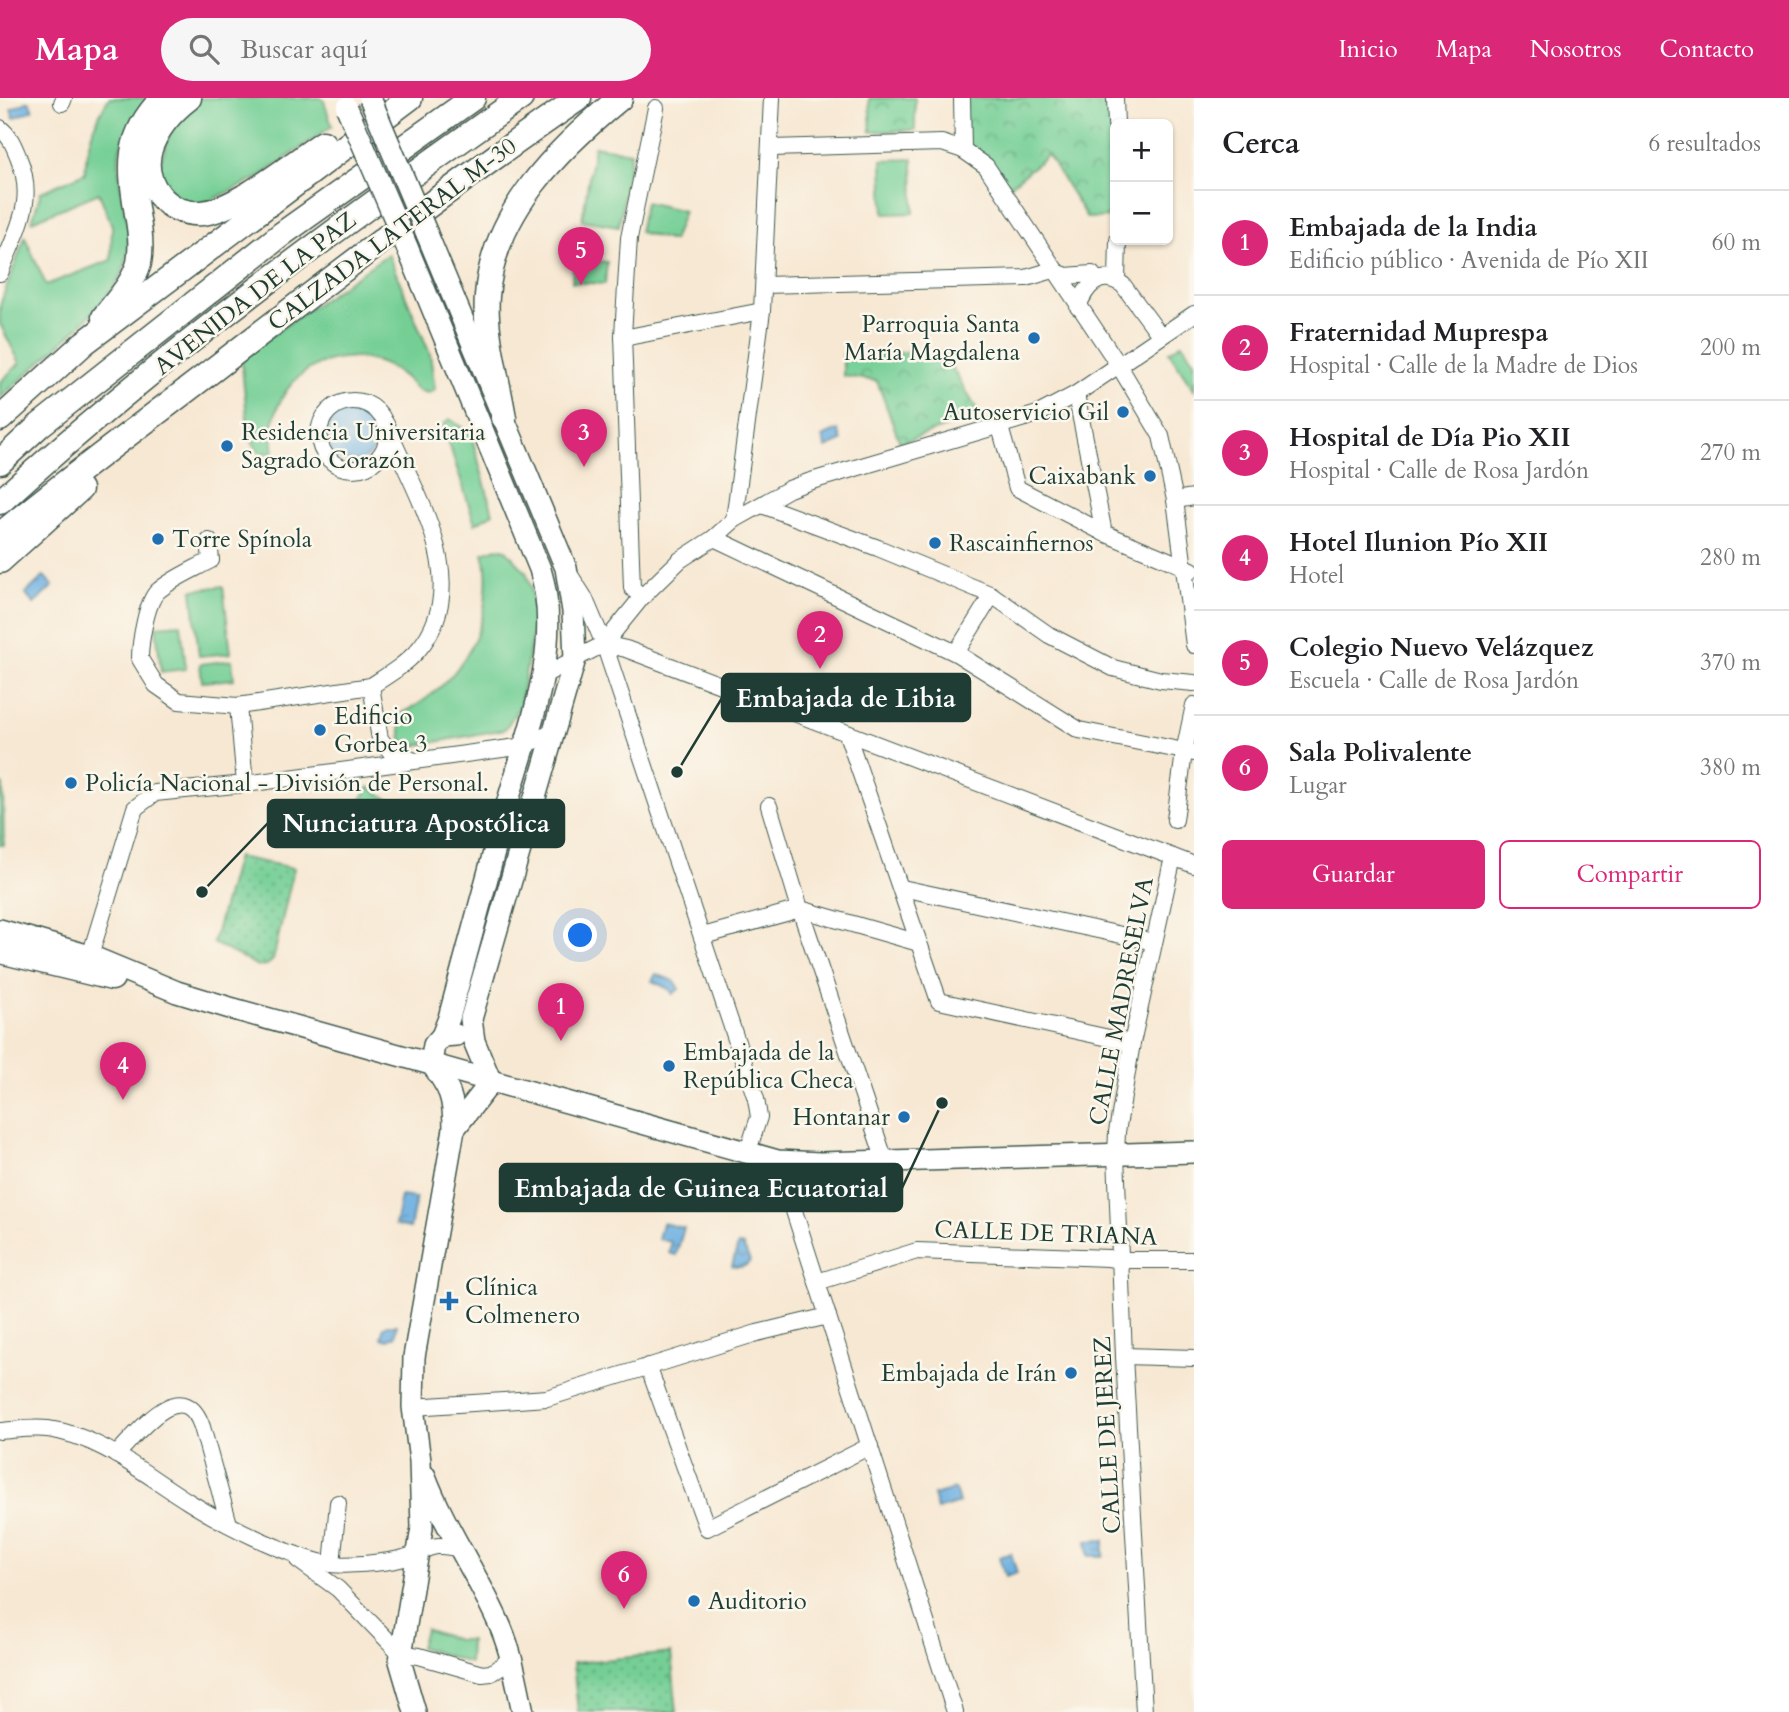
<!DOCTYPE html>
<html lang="es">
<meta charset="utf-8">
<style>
:root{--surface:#fff;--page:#f6f6f6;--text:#202124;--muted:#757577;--line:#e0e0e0;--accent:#db2777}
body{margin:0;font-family:Cardo,serif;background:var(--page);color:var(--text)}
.controls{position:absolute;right:21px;top:21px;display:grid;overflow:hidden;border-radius:10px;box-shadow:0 2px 5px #0004}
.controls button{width:63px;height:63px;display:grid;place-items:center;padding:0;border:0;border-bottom:2px solid var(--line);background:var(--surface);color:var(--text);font:35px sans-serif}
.you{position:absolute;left:581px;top:838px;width:24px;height:24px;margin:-18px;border:5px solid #fff;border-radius:50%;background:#1a73e8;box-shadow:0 0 0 10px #1a73e833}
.badge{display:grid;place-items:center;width:46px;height:46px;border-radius:50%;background:var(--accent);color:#fff;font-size:23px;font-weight:700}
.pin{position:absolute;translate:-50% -58px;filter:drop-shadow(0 2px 4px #0008)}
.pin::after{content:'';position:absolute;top:37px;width:24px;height:21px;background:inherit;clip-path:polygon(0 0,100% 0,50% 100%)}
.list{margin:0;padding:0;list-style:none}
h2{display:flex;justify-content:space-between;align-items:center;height:91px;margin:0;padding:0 28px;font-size:30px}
h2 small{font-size:23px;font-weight:400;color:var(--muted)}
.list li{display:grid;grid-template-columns:46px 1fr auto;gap:21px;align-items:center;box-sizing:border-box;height:105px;padding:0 28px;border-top:2px solid var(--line)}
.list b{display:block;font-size:26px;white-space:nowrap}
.list p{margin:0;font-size:23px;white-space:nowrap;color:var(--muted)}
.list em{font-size:23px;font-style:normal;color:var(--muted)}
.actions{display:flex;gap:14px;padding:21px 28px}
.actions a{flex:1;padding:16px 0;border:2px solid var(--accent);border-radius:10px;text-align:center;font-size:24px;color:var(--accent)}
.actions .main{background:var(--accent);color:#fff}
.icon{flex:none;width:38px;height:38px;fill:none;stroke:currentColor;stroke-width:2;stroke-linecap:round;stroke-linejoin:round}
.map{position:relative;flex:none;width:1194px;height:1614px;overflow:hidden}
header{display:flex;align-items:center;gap:42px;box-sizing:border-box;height:98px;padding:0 35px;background:var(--accent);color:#fff}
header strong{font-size:33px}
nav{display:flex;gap:38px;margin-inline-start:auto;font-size:24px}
.search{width:490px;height:63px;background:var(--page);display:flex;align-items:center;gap:18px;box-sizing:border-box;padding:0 24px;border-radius:38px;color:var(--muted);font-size:26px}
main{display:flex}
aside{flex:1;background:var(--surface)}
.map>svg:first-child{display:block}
.grass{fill:#75cf95;stroke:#4a8664;stroke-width:2}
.park{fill:url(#park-crowns);stroke:#4a8664;stroke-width:2}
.garden{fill:url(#garden-dots);stroke:#4a8664;stroke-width:2}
.water{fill:url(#water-ripples);stroke:#44768a;stroke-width:2}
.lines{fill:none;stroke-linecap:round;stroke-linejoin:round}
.minor-casing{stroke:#3f574c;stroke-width:18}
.major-casing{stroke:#3f574c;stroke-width:24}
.highway-casing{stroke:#3f574c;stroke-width:27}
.minor{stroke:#fff;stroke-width:16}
.major{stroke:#fff;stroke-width:21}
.highway{stroke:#fff;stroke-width:24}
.major-bridge-casing{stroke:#3f574c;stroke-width:24;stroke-linecap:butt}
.major-bridge{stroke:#fff;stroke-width:21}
.poi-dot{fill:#1f6fb2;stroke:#fbf7ec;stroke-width:2.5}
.labels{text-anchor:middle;stroke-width:5;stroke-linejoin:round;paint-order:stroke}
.street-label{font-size:24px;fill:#1f3d34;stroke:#fbf7ec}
.poi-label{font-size:24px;fill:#1f3d34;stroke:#fbf7ec;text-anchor:start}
.leader{fill:none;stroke:#1f3d34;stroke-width:2.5}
.callout-dot{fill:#1f3d34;stroke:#fbf7ec;stroke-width:2.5}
.callout{fill:#1f3d34;stroke:#1f3d34;stroke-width:2.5}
.callout-label{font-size:26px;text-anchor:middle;font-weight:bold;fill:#fff}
</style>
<header>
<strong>Mapa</strong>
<div class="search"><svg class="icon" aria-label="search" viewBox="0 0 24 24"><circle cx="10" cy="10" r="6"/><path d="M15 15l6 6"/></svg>Buscar aquí</div>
<nav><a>Inicio</a><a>Mapa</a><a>Nosotros</a><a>Contacto</a></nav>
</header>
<main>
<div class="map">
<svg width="1194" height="1614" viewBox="0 0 1194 1614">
<defs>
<pattern id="park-crowns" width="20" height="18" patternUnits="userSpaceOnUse" patternTransform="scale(1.75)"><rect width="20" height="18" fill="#75cf95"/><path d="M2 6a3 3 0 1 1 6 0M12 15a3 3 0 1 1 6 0" fill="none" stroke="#5fa97a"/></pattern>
<pattern id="garden-dots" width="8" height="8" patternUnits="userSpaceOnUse" patternTransform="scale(1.75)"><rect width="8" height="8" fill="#75cf95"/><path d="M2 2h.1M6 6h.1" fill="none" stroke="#5fa97a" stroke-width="1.8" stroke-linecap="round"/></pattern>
<pattern id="water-ripples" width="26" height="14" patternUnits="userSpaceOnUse" patternTransform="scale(1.75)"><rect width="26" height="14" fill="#6aaee0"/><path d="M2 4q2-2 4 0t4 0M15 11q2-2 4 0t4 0" fill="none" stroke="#578fb6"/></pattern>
</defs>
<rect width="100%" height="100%" fill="#fbf7ec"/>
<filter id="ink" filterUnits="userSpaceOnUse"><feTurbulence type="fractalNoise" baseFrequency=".0143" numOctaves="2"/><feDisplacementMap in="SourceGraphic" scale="14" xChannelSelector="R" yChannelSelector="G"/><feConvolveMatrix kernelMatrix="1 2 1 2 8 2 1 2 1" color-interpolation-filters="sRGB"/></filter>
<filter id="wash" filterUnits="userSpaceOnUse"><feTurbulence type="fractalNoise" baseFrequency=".00686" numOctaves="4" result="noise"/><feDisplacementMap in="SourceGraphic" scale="28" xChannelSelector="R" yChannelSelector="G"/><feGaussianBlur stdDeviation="1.57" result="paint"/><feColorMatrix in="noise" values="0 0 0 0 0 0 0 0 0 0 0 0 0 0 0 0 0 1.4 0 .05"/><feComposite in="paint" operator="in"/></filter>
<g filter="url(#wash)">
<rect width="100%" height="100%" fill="#f7e8d3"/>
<!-- grass -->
<g class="grass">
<path d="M109 0H150C139 16 124 32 120 51 113 91 138 129 125 168 113 206 31 271 0 300V284L20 265 0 226V207L25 139 46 187 111 162 112 128 99 95 32 123 41 94 85 75C86 47 94 23 109 0Z"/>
<polygon points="198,0 321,0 324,3 332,28 258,80 199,108 169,96 158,72 174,22"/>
<polygon points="594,48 631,54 619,128 582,122"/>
<polygon points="913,61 914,115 884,116 882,62"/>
<polygon points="645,104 684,113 673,143 639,134"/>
<path d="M388 156 430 256 435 291 429 295 418 293C363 225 259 268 274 355H260L249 339 241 259Z"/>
<polygon points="574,161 607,164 605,186 572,184"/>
<polygon points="1182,245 1194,263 1194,292 1169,254"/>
<polygon points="450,321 471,336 493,415 475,426 443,327"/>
<path d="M497 450 506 452 526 474 531 489 535 519 520 608 505 631 403 650 399 617C448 593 483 549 486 493 487 480 487 467 483 455Z"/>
<polygon points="223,488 231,555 199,558 192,492"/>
<polygon points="181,526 186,571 161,574 156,528"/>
<polygon points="232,562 234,581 202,584 200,566"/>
<polygon points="0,686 3,686 4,747 0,747"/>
<polygon points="369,689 403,711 389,733 355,711"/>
<polygon points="425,1531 457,1542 470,1542 469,1565 420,1549"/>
</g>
<!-- park -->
<g class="park">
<polygon points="869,0 915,0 915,32 871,34"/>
<polygon points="962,0 1115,0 1115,119 1087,120 1048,57 1002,94 963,52"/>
<polygon points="943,254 980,317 900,345 877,283 843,278 843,256"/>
</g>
<!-- garden -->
<g class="garden">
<polygon points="237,759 294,770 273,862 267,867 258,868 213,845"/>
<polygon points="671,1555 677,1614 578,1614 573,1565"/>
</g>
<!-- water -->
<g class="water">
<polygon points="29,3 33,12 14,20 11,11"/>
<circle cx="352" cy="338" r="26"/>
<polygon points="838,332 842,343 826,350 822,339"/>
<polygon points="44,478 53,488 34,506 25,496"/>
<polygon points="656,876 674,883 679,891 673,896 669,891 652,883"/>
<polygon points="401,1098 416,1100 410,1130 395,1127"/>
<polygon points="662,1125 684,1130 676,1157 669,1155 671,1144 658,1141"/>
<path d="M738 1147 743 1148 750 1163C747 1169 738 1170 732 1168Z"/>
<polygon points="388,1227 397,1227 395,1239 391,1239 389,1242 381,1240 384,1229"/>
<polygon points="955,1391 959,1405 937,1412 933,1397"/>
<polygon points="1104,1442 1104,1458 1088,1458 1087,1443"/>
<polygon points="1011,1455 1017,1475 1005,1479 999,1459"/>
</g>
</g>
<g filter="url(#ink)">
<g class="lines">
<!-- minor casing -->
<g class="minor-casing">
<g id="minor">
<polyline points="962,0 963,52"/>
<polyline points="1115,0 1116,26"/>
<polyline points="62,5 64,0"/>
<path d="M0 30C10 38 13 46 18 58 37 104 17 131 0 175"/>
<polyline points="771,50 942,45 963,52 986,68 1118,266 1161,338 1175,402 1194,547"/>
<polyline points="1053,172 1066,178 1092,176 1097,183"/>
<polyline points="1117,182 1118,142"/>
<polyline points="764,187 1026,180 1053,172"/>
<path d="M1078 209C1086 188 1100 171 1123 187L1160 237"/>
<polyline points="623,240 762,213"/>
<polyline points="1076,296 1104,435"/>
<circle cx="353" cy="337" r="34"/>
<polyline points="1000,329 1017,390 1104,435 1192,472"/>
<polyline points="1175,402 1194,399"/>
<polyline points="762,407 878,450 992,497 1049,537 1113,570 1161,582 1194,585"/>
<polyline points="734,422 762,213 772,0"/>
<polyline points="714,440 956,555 1079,632 1194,655"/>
<path d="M209 443 211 462C195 471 173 480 158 493 146 504 140 545 140 561L156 587 179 603 238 608 371 588C388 577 405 567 418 552 476 484 413 394 386 326"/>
<polyline points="570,477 584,499 604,546 756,1001 759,1019 747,1056"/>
<polyline points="642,499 632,490 623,237 629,140 656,10"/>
<path d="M604 546 626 551C816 622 1005 695 1194 767"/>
<polyline points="956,555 992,497"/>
<polyline points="542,578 604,546 642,499 680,462 714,440 734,422 789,391 808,384 1038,316 1076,296 1194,216"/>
<polyline points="371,588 380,641 391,654 410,661"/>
<polyline points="238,608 245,686"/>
<polyline points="847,636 939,903 1132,945"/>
<polyline points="769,708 800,811 885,1063"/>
<polyline points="1175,722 1184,654 1194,607"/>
<polyline points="902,790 1154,844"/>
<polyline points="800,811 919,845"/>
<polyline points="703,838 800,811"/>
<polyline points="90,858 135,710 155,695 245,686 524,648 555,633"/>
<polyline points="778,1063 955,1614"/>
<polyline points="817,1184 917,1153 1108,1160 1121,1162 1194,1162"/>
<polyline points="1124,1258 1194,1260"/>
<polyline points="648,1268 707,1430 870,1348"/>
<polyline points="413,1309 547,1300 757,1235 828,1218"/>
<path d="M0 1333C15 1332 33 1329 48 1331 101 1338 145 1377 189 1404 224 1426 284 1456 324 1465 343 1469 385 1465 404 1460 430 1452 429 1443 460 1451"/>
<path d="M116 1357C137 1336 183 1273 202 1329L229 1426"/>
<polyline points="298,1462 338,1491 400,1555 419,1558 482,1576 491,1575 511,1561"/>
<polyline points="332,1466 338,1405"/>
<polyline points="1144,1614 1124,1258 1116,1057 1117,1034 1132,945 1173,759"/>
</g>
</g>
<!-- major casing -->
<g class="major-casing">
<g id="major">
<polyline points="427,136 566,470 573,513 575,561 471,921 474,943 491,984"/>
<path d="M407 149 540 471C564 550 527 634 506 710 487 780 468 850 449 920L442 938"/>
<polyline points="0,832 90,858 177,894 230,910 778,1063 820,1065 1194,1054"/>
<polyline points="454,1031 491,984"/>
<path d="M425 1378C445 1431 479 1478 501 1530 512 1556 517 1586 523 1614"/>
<path d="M415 1614 400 1563 422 1430 420 1363 413 1309 414 1259 454 1031C454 999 450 991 431 965L434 947 442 938 456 937"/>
</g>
</g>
<!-- highway casing -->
<g class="highway-casing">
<g id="highway">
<path d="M189 0C172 13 157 30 150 51 140 85 167 118 202 115 236 112 293 65 323 45"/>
<path d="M104 219C117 202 133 186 139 165 142 149 140 132 137 116 129 68 126 37 163 0"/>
<path d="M504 320C498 282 484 236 487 198 493 114 558 51 620 0"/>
<polyline points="0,321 84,245 410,0"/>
<polyline points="0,364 40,327 282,136 473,0"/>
<path d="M0 404C163 256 341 126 521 0"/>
<path d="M0 437C68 380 139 329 209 275 331 181 452 87 579 0"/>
<polyline points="0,463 80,391"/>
<polyline points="0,853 112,880"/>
</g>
</g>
<!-- minor -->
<use href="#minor" class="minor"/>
<!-- major -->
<use href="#major" class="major"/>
<!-- highway -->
<use href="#highway" class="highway"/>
<!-- major-bridge casing -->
<g class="major-bridge-casing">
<g id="major-bridge">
<polyline points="370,0 427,136"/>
<polyline points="347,10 407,149"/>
</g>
</g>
<!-- major-bridge -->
<use href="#major-bridge" class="major-bridge"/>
</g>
</g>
<!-- markers -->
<g class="poi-dot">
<circle cx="1034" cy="240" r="7"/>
<circle cx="1123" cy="314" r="7"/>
<circle cx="227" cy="348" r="7"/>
<circle cx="1150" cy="378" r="7"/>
<circle cx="158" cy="441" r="7"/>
<circle cx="935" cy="445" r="7"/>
<circle cx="320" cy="632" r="7"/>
<circle cx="71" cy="685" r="7"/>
<circle cx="669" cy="968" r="7"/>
<circle cx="904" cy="1019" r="7"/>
<path d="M445.5 1192.5h7v7h7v7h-7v7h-7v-7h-7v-7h7z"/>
<circle cx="1071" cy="1275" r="7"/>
<circle cx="694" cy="1503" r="7"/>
</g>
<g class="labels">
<!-- street labels -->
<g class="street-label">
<text transform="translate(392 136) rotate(-37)" y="8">CALZADA LATERAL M-30</text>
<text transform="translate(255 195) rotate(-38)" y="8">AVENIDA DE LA PAZ</text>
<text transform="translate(1121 903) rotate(-79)" y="8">CALLE MADRESELVA</text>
<text transform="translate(1046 1135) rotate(2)" y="8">CALLE DE TRIANA</text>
<text transform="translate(1107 1337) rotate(-93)" y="8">CALLE DE JEREZ</text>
</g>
<!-- poi labels -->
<g class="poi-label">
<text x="1020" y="234" text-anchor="end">Parroquia Santa<tspan x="1020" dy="28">María Magdalena</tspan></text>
<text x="1109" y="322" text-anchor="end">Autoservicio Gil</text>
<text x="241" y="342">Residencia Universitaria<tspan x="241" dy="28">Sagrado Corazón</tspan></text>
<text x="1136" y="386" text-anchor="end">Caixabank</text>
<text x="172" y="449">Torre Spínola</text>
<text x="949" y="453">Rascainfiernos</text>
<text x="334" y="626">Edificio<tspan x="334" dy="28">Gorbea 3</tspan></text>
<text x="85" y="693">Policía Nacional - División de Personal.</text>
<text x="683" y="962">Embajada de la<tspan x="683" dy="28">República Checa</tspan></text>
<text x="890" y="1027" text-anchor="end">Hontanar</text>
<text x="465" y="1197">Clínica<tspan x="465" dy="28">Colmenero</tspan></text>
<text x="1057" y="1283" text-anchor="end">Embajada de Irán</text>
<text x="708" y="1511">Auditorio</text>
</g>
</g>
<!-- callouts -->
<path class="leader" d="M677 674L722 600M202 794L268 725M942 1005L902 1090"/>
<g class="callout-dot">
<circle cx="677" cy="674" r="7"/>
<circle cx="202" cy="794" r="7"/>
<circle cx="942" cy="1005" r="7"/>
</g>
<g class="callout">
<rect x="722" y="576" width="248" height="47" rx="7"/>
<rect x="268" y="702" width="296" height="47" rx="7"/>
<rect x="500" y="1066" width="402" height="47" rx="7"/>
</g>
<g class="callout-label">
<text x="846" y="609">Embajada de Libia</text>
<text x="416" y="734">Nunciatura Apostólica</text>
<text x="701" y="1099">Embajada de Guinea Ecuatorial</text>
</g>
</svg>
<div class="controls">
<button>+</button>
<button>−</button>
</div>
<div class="you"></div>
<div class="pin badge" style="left:561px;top:943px">1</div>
<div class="pin badge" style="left:820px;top:571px">2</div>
<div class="pin badge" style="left:584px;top:369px">3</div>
<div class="pin badge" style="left:123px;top:1002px">4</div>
<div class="pin badge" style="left:581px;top:187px">5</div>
<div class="pin badge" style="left:624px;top:1511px">6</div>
</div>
<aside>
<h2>Cerca<small>6 resultados</small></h2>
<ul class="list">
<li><span class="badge">1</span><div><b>Embajada de la India</b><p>Edificio público · Avenida de Pío XII</p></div><em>60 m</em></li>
<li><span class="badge">2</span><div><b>Fraternidad Muprespa</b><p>Hospital · Calle de la Madre de Dios</p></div><em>200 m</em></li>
<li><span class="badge">3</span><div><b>Hospital de Día Pio XII</b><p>Hospital · Calle de Rosa Jardón</p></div><em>270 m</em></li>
<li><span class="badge">4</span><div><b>Hotel Ilunion Pío XII</b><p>Hotel</p></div><em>280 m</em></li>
<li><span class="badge">5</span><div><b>Colegio Nuevo Velázquez</b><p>Escuela · Calle de Rosa Jardón</p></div><em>370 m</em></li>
<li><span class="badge">6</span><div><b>Sala Polivalente</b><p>Lugar</p></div><em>380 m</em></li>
</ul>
<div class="actions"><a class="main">Guardar</a><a>Compartir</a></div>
</aside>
</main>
